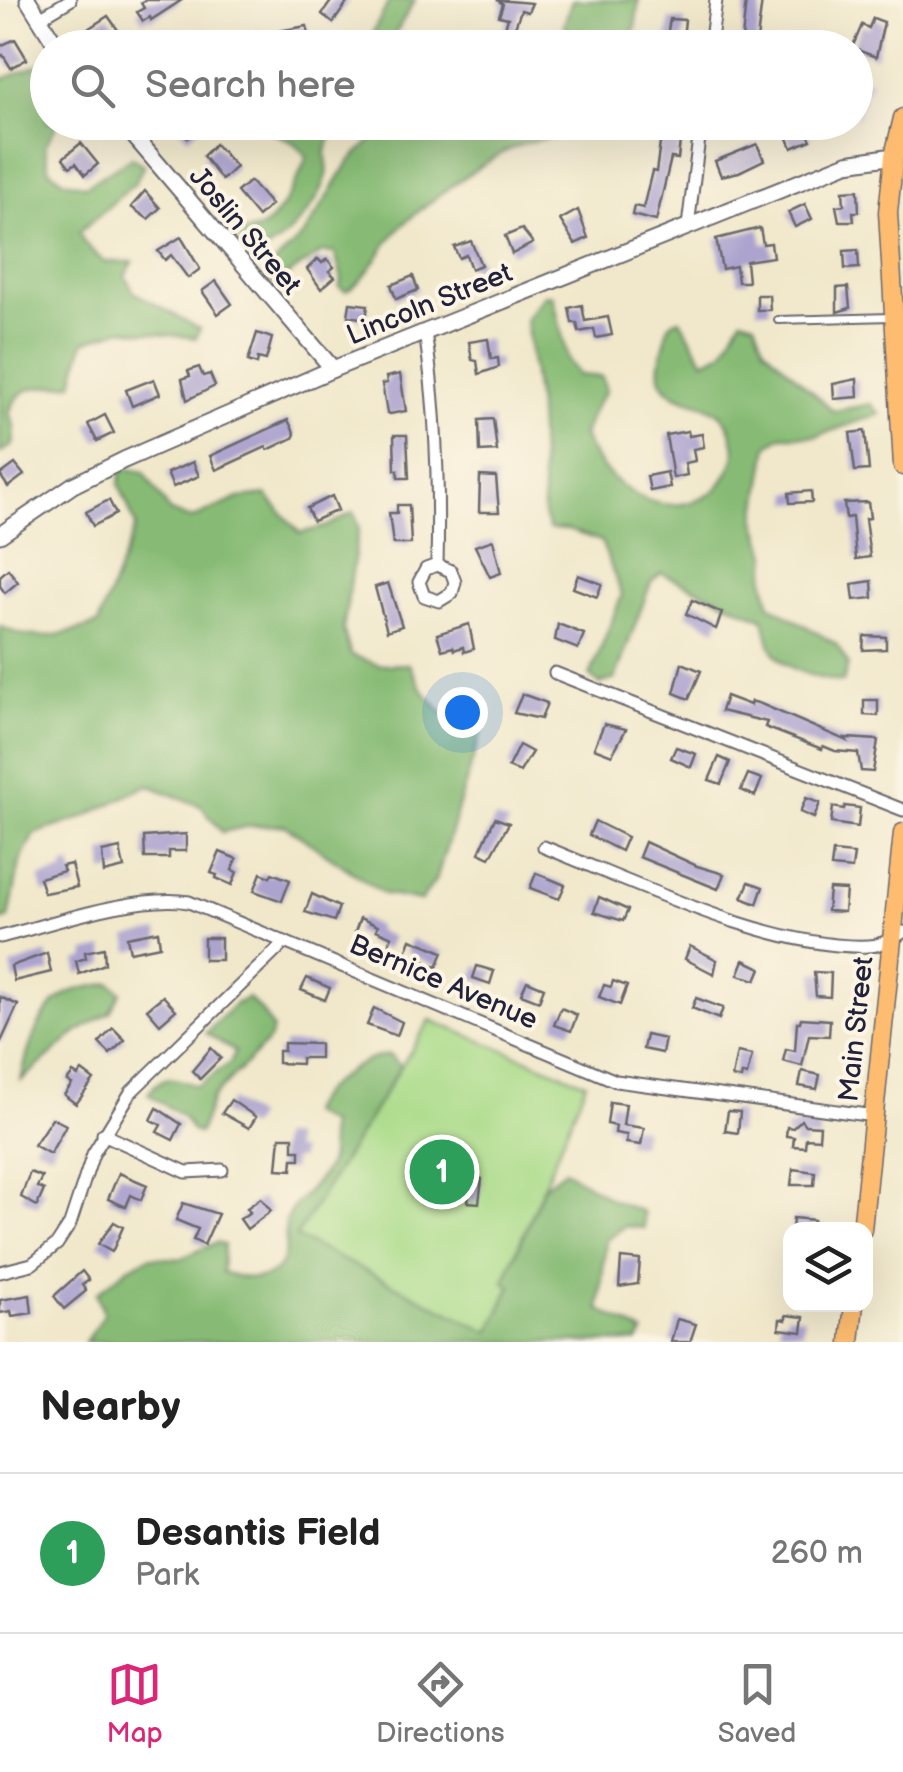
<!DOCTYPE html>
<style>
:root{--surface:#fff;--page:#f2f2f2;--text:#222;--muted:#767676;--line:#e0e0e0;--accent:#db2777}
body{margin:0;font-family:"Balsamiq Sans",sans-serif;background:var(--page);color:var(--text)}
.controls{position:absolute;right:30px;bottom:30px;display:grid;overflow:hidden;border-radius:20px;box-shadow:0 10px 40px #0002}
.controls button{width:90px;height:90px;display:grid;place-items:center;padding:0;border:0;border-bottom:2px solid var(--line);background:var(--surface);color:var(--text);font:50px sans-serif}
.you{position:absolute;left:462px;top:712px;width:35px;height:35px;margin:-25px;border:8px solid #fff;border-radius:50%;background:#1a73e8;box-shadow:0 0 0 15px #1a73e833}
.badge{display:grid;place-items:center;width:65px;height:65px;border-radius:50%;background:var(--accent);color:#fff;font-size:32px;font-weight:700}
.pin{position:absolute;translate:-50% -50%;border:5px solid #fff;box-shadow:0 2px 10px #0006}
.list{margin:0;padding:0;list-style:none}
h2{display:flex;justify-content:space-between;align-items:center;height:130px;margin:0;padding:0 40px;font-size:42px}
h2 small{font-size:32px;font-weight:400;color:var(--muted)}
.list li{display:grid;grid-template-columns:65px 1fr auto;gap:30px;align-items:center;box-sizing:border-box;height:160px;padding:0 40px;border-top:2px solid var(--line)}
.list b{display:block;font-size:38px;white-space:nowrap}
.list p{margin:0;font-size:32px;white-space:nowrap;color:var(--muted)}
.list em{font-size:32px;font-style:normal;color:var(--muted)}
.icon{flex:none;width:55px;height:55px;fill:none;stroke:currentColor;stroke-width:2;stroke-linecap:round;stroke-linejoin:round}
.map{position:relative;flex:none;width:903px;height:1342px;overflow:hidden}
.search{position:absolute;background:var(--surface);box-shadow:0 10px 40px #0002;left:30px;right:30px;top:30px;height:110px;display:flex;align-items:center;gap:25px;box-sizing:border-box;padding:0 35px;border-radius:55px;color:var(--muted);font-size:38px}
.sheet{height:290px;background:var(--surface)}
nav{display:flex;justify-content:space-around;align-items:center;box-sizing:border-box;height:140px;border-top:2px solid var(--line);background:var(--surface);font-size:28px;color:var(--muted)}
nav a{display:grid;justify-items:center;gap:5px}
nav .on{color:var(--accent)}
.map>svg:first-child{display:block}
.green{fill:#aadb89;stroke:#667e62;stroke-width:2.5}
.forest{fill:#87bb75;stroke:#546e58;stroke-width:2.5}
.building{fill:#aca3cf}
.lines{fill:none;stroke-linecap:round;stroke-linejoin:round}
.service-casing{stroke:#6a676d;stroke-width:10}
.minor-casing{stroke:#6a676d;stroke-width:15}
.tertiary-casing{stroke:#6a676d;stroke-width:19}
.primary-casing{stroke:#6a676d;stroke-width:21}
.service{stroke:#fff;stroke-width:6}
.minor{stroke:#fff;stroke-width:11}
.tertiary{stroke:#fff;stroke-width:15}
.primary{stroke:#fdbc70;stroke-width:18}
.labels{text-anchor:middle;stroke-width:8;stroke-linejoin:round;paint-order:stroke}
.street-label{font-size:28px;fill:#22223b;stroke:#fcf5e5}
</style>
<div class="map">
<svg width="903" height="1342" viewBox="0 0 903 1342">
<rect width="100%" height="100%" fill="#fcf5e5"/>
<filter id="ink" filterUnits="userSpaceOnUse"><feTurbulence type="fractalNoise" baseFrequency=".01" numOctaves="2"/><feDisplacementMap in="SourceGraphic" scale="20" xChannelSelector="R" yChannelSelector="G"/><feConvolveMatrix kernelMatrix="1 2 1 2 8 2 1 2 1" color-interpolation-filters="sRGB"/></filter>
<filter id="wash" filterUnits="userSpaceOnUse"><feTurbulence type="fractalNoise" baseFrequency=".0048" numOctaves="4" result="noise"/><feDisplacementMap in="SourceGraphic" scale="40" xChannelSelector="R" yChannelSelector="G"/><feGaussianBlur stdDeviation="2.25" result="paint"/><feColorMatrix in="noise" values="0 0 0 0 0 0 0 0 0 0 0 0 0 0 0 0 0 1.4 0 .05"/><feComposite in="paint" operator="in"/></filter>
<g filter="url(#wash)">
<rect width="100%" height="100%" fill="#f1e8cb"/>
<!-- green -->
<polygon class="green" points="430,1020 586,1083 504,1281 511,1285 490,1332 295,1237"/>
<!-- forest -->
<g class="forest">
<polygon points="390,0 415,0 387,47 365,47"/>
<polygon points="572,0 639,0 632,47 568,47 564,25"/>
<path d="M43 63 47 64 48 122 58 123 45 146 49 170 65 181 86 186 131 158 144 165 134 184 79 232 84 243 104 262H133L125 276 134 292 200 329 196 338 122 329 84 342 73 383C43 390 21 379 9 413L15 428 13 445 0 453V80Z"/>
<path d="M254 123H339C335 131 327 142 326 152 325 159 329 168 327 175 317 209 280 250 247 258L237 245 243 232C248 231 254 231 259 229 279 221 300 176 307 156L294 143Z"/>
<path d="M389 123H622L615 137C583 133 546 135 515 147 487 158 416 210 395 233 378 253 369 278 346 291L339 287 342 279 335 253 322 252 273 285 266 281 267 270 304 235 349 162Z"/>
<path d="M544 295 553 296 568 360 579 375 602 377 606 391 594 408 583 436C603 481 653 522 705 497 718 491 728 475 733 461 736 453 735 448 733 439 725 392 674 410 661 380 657 368 662 353 665 342 667 330 667 322 680 319L704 361 723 352 742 318 755 322 764 347 833 411 871 404 880 414 817 436H782L768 445 756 519 768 558 764 577 770 605 836 644 848 664 843 682C822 680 786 671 774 652 768 644 767 629 764 619L661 573 651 582 615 679 599 684 590 676 622 595 601 541 568 530 549 529 544 515 538 414 526 319Z"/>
<path d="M122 468 144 472 170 512 192 519 239 498 266 495 300 533 325 527 354 512 359 528 343 629 351 655 379 665 409 664 423 691 443 713 479 714 483 726 437 877 421 901 384 894 284 825 250 826 222 832 201 806 148 785 82 818 34 834 20 862 9 918 0 921V626C32 644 65 635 98 624L136 526 119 484Z"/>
<path d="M110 983 121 992 110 1012 76 1033 21 1081C27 1050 39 1006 71 992 83 987 98 986 110 983Z"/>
<path d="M248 998 261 1010 273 1029 269 1040 213 1097 199 1133 192 1131 183 1117 148 1094C165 1070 173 1079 198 1086L230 1063 235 1052 206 1033 235 1004Z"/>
<path d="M389 1055 401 1066 296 1237 490 1332 511 1286 504 1282 544 1186 565 1170 612 1200 643 1212 644 1228 625 1226 606 1240 599 1309 644 1333 638 1342H85L104 1314 97 1293 128 1268 150 1257 180 1259 217 1242 224 1245 222 1272C252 1282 283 1285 286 1244 286 1237 284 1228 286 1221 294 1197 328 1180 330 1155 331 1144 326 1137 329 1124L309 1113C319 1087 363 1057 389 1055Z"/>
</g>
<g id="blocks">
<!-- building -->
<g class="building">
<polygon points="146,0 182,0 151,20 150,17 143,21 137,12 144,8 141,3"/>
<polygon points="332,0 349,0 333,23 322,14"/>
<polygon points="497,0 532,3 528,12 521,10 515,27 546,38 543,48 521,46 501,40 508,18 499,16 503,4"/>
<polygon points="746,0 762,0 756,48 741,48"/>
<polygon points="108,16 123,37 108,48 94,48 83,32"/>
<polygon points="873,18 884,22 876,57 852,48 862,25 869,28"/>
<polygon points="670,19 685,20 682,48 665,48"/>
<polygon points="307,26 311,44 281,48 278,31"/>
<polygon points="15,39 27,59 11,68 3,55 0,57 0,46"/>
<polygon points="856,76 870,81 857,120 856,120"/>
<polygon points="175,122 206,122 188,138"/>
<polygon points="813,122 837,123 808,134 811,140 792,148 786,133"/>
<polygon points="662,129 681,132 678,159 671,158 656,221 632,215 634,206 643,208 652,171 656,172"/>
<polygon points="81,143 98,164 85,175 76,163 70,167 63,158"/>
<polygon points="215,144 236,167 222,180 203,156"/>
<polygon points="757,144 764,160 739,172 721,176 715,161"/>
<polygon points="250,181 271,205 258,217 237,192"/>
<polygon points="858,190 859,212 853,212 854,221 839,221 836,206 844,205 843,191"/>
<polygon points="145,191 160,208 148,219 131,207"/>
<polygon points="805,204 812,219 795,227 788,212"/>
<polygon points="578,210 588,238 575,244 560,220"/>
<polygon points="760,228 763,244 771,243 773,257 746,261 748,282 738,282 736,266 722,269 716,239"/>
<polygon points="522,229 533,243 512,254 505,236"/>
<polygon points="181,237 200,269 188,278 171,255 165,260 158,251"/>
<polygon points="471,241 481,265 471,269 466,255 459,258 454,247"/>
<polygon points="858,250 859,268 845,269 844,251"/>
<polygon points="318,259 322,263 327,259 334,267 329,271 335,277 321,289 307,269"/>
<polygon points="413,276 418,290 396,299 391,285"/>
<polygon points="216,281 232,304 218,314 202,291"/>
<polygon points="848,287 850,308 837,312 837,288"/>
<polygon points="757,295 769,295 770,310 757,310"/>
<polygon points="350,303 368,305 366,319 348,316"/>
<polygon points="582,305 585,321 608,317 612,335 596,338 594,329 579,332 577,323 572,323 569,308"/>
<polygon points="257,333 272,338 266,360 258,358 257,364 248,361"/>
<polygon points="488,339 491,359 498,358 499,367 479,374 477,361 472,360 469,342"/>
<polygon points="199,367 203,376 210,374 215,386 187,400 182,379 190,376 188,371"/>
<polygon points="400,374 406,411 390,414 387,413 382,384 387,383 386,377"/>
<polygon points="154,379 160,394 132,406 126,390"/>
<polygon points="857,379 858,397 834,399 833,384"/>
<polygon points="105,415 114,433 97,441 88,424"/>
<polygon points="493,419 497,451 480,452 479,420"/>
<polygon points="288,420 295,434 293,438 268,450 266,447 216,470 210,456"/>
<polygon points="688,431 689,436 702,434 704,447 693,449 695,461 685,463 687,475 673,478 666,435"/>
<polygon points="865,431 869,470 855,471 850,433"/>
<polygon points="394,435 407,435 409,478 398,478 398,470 395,470"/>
<polygon points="193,462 199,476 173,487 167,473"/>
<polygon points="15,464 24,475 8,487 0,475"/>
<polygon points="667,472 670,487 650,491 647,476"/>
<polygon points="480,476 496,477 499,512 479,512"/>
<polygon points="811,491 812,502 790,503 789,493"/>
<polygon points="332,496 338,510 313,521 307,508"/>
<polygon points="109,500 116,514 93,526 86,512"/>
<polygon points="868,502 870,518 865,519 870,557 856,559 852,517 846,518 844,503"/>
<polygon points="397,505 409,505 411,544 393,544 389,513 397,513"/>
<polygon points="493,540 501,573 490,577 475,546"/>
<polygon points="8,569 18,582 5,593 0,586 0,576"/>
<polygon points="578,575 602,584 597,597 573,588"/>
<polygon points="872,581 873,598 854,600 852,584"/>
<polygon points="388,583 402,626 387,631 375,587"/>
<polygon points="692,600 722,613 716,629 686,614"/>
<polygon points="469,624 474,649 464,652 463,647 454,650 453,647 442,650 437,634"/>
<polygon points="558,624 584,634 578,649 555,640"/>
<polygon points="864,636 886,637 886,649 863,650"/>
<polygon points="682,663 701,671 689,699 674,693"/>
<polygon points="522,694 547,703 541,719 514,713"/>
<polygon points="726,696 750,705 751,701 761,704 847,741 845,738 878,740 873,772 861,771 858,753 835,751 823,746 822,749 765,727 767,722 721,711"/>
<polygon points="864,700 878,700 878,716 864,715"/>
<polygon points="604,724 626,729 612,755 594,748"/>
<polygon points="519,745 532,752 520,772 508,767"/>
<polygon points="676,747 696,754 691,767 671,758"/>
<polygon points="719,757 730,762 721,784 709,780"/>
<polygon points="748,774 762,779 755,796 741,790"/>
<polygon points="806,798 820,803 814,818 800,812"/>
<polygon points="845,806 860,808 858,827 831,823 833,807 844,809"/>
<polygon points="495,818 509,823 490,858 479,853"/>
<polygon points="595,821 627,837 621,851 589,835"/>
<polygon points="186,834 186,851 169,851 169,858 145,858 144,837"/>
<polygon points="645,842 697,866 724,874 718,889 639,857"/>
<polygon points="120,848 124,868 104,873 102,852"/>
<polygon points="220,852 237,859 232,870 237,872 232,885 216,878 217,875 211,873"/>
<polygon points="833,852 854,854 852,869 831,867"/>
<polygon points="71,864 77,887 44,893 39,878 64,871 62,866"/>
<polygon points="261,873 270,877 272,873 290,880 282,901 254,891"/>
<polygon points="536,873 565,885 559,899 530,888"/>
<polygon points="749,882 763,887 757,904 742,898"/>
<polygon points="829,889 846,890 844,912 827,911"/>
<polygon points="312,894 339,907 334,921 305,912"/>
<polygon points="599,897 628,910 623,921 594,912"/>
<polygon points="360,918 378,926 376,930 392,937 386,950 366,942 368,937 355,932"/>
<polygon points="158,931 160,946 130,952 127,937"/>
<rect x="204" y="938" width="17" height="22"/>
<polygon points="411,939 443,952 437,967 406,952"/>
<polygon points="690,946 717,960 714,974 685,959"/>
<polygon points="104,948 105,964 79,974 76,961 86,958 85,952"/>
<polygon points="47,953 51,972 14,981 11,966"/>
<polygon points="744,960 761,968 756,980 738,975"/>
<polygon points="477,966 494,971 490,984 473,978"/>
<polygon points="814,972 831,973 830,997 816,996"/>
<polygon points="307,978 330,988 325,1000 301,990"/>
<polygon points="527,981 544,988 539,1001 521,994"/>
<polygon points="613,981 627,986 620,1005 599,997 604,985 611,987"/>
<polygon points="163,996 176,1010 160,1024 147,1009"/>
<polygon points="0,997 18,1005 0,1044"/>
<polygon points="696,998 723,1008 719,1019 692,1008"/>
<polygon points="374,1008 402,1022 397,1036 367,1025"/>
<polygon points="561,1008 577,1015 571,1031 554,1025"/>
<polygon points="801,1018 830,1020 829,1036 809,1035 802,1066 783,1061 786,1049 795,1051 797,1022 800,1022"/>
<polygon points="113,1028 125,1040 110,1054 99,1043"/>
<polygon points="646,1035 665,1039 662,1053 643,1049"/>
<polygon points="284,1043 320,1044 320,1058 301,1058 301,1064 278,1063 278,1051 284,1051"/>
<polygon points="211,1048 221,1058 200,1079 192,1071"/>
<polygon points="737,1052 752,1055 747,1075 742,1074 741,1079 732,1077"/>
<polygon points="82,1071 94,1080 76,1104 64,1095 72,1084 67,1081 73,1073 78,1076"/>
<polygon points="802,1071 820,1075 817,1089 799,1086"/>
<polygon points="231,1100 256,1117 249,1128 222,1113"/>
<polygon points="610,1102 626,1104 623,1125 644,1128 641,1145 626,1143 627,1135 615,1133 616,1126 607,1124"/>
<polygon points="157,1108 181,1124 173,1140 157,1132 161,1125 151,1120"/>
<polygon points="728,1111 740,1112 738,1133 725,1131"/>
<polygon points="52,1118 66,1125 50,1154 34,1145"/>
<polygon points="801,1120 805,1125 820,1126 819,1139 806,1138 805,1147 793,1146 794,1137 786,1136 787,1127 793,1128"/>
<polygon points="280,1137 293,1137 293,1150 300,1150 300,1159 293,1159 292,1170 277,1169"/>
<polygon points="793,1169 815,1172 814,1185 791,1185"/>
<polygon points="30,1172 42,1177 37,1187 44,1190 37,1206 21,1197"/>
<polygon points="119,1173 147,1185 141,1200 131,1195 126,1207 108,1199"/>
<polygon points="471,1178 482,1179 479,1203 468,1202"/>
<polygon points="261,1198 271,1211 247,1229 240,1219 250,1212 247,1208"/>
<polygon points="183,1203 218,1214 204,1245 193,1240 198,1229 176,1220"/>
<polygon points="793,1218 814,1220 813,1230 792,1230"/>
<polygon points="114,1222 123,1227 112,1252 98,1244"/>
<polygon points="621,1258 640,1260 638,1284 619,1287"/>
<polygon points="82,1271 89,1280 82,1285 86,1291 64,1309 54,1296"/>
<polygon points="30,1295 32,1313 12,1316 11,1311 0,1313 0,1300"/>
<polygon points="786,1315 804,1317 802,1332 779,1329 780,1319 786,1320"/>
<polygon points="677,1319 696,1324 690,1342 671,1342"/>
</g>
</g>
</g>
<g filter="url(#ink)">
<use href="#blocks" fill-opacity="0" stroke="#6a676d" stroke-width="2.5"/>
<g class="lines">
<!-- service casing -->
<g class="service-casing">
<polyline id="service" points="778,320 892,317"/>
</g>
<!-- minor casing -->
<g class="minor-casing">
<g id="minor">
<polyline points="38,19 70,0"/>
<polyline points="710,48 716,0"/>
<polyline points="688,226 701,122"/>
<path d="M425 332C437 411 439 486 437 565L426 569 419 582 424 596 439 601 452 593 455 582 451 571 437 565"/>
<polyline points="555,673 903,810"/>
<path d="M544 847C633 882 773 950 868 946 881 946 893 939 903 932"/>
<path d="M0 937C51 924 140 893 189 902L616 1081 874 1116"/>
<polyline points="103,1134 186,1172 222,1170"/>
<polyline points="0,1272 32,1264 57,1244 70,1224 93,1154 131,1092 285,942"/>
</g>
</g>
<!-- tertiary casing -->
<g class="tertiary-casing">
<g id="tertiary">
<polyline points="28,0 58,48"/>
<polyline points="122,122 333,369"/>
<polyline points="0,535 73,485 124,460 333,369 847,163 894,156"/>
</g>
</g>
<!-- primary casing -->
<g class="primary-casing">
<g id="primary">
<polyline points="903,118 894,156 888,212 903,466"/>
<polyline points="862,1230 903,833"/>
<polyline points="850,1342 854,1304"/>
</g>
</g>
<!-- service -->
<use href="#service" class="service"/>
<!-- minor -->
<use href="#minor" class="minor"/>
<!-- tertiary -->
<use href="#tertiary" class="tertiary"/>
<!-- primary -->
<use href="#primary" class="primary"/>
</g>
</g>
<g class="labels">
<!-- street labels -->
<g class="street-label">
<text transform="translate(246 230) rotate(50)" y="10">Joslin Street</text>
<text transform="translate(429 303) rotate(-22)" y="10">Lincoln Street</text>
<text transform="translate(444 981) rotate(23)" y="10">Bernice Avenue</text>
<text transform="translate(855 1029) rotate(-84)" y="10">Main Street</text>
</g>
</g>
</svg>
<div class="controls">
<button><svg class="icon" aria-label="layers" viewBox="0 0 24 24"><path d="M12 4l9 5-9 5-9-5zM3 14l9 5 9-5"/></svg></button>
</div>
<div class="you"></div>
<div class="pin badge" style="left:442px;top:1172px;background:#2e9e5b">1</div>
<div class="search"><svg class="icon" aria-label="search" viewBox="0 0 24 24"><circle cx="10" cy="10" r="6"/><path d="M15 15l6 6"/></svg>Search here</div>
</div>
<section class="sheet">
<h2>Nearby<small></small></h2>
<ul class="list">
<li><span class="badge" style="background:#2e9e5b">1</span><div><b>Desantis Field</b><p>Park</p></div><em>260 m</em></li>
</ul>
</section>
<nav>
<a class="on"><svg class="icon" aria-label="map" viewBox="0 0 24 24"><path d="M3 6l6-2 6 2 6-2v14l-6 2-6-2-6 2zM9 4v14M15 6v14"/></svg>Map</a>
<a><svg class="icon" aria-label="directions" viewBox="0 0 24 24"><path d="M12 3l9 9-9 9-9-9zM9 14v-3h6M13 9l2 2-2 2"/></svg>Directions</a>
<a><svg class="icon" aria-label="saved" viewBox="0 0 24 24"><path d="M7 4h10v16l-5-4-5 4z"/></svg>Saved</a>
</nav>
